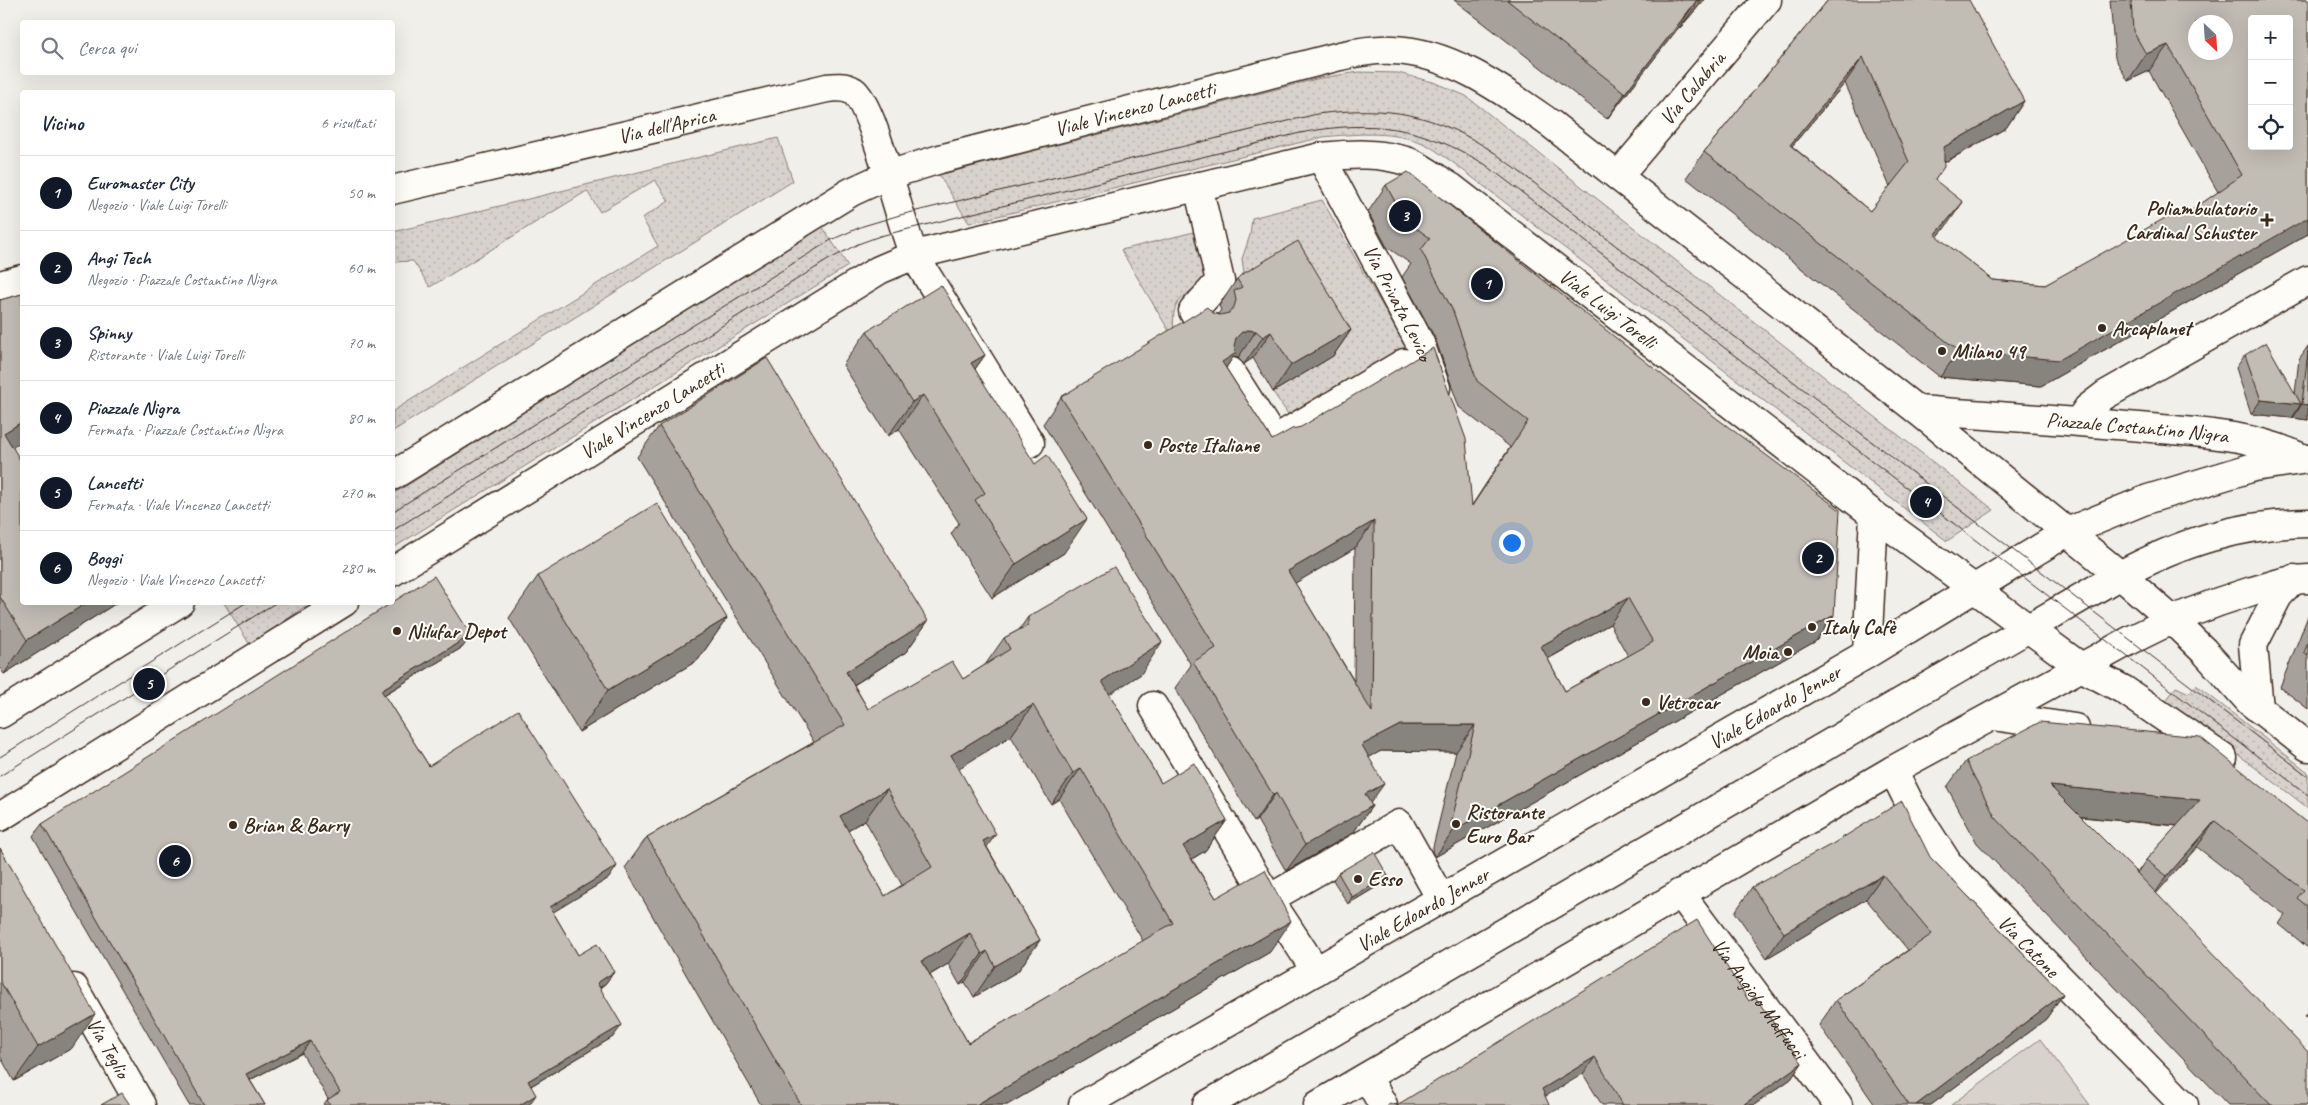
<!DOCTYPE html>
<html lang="it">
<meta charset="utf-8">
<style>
:root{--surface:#fff;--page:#f6f6f7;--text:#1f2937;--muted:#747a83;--line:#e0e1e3;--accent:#111827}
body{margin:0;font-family:Caveat,sans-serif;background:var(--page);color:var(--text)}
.controls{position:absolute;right:15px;top:15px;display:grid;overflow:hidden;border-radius:5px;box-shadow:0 5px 20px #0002}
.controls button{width:45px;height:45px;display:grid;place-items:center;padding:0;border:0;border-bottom:1px solid var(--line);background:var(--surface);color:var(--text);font:25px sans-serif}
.compass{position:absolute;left:2188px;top:15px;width:45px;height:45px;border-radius:50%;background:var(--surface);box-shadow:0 5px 20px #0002;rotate:155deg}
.you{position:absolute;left:1511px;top:542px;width:18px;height:18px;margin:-12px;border:4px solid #fff;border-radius:50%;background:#1a73e8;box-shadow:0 0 0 8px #1a73e833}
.badge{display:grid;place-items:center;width:32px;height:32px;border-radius:50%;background:var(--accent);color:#fff;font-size:16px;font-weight:700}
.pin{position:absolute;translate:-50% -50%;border:2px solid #fff;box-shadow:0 1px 5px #0006}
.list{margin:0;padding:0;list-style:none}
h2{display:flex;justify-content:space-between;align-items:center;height:65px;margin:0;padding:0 20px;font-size:21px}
h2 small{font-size:16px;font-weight:400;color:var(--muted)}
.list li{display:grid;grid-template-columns:32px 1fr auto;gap:15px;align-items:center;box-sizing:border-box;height:75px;padding:0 20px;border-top:1px solid var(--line)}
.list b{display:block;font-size:19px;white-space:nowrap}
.list p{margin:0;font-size:16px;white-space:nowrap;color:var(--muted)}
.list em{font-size:16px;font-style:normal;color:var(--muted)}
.icon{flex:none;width:28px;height:28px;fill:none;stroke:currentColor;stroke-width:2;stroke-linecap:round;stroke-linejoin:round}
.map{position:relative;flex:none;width:2308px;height:1105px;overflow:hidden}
.search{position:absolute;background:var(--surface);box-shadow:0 5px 20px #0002;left:20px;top:20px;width:375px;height:55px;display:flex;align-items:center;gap:12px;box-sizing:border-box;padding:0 18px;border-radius:5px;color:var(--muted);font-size:19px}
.panel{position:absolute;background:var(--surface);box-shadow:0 5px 20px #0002;left:20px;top:90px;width:375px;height:515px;border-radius:5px}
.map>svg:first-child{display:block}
.grass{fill:url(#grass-dots);stroke:#897e75}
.pitch{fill:#d7d2cc;stroke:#897e75}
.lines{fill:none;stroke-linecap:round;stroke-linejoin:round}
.minor-casing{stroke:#3b2a1e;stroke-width:31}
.major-casing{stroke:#3b2a1e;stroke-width:31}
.minor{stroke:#fdfcf7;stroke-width:28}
.major{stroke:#fdfcf7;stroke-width:28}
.tram{stroke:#3b2a1e;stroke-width:1}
.wall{fill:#a6a29b;stroke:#3b2a1e;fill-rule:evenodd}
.shaded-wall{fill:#87847e;stroke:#3b2a1e}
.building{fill:#c1bcb4;stroke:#3b2a1e;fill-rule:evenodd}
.poi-dot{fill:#3b2a1e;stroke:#fdfcf7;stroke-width:2}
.labels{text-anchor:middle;stroke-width:4;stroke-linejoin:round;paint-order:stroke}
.street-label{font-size:21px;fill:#3b2a1e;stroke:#fdfcf7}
.poi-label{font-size:21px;font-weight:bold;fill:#3b2a1e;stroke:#fdfcf7;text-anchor:start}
</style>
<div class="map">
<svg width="2308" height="1105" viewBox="0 0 2308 1105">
<defs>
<pattern id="grass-dots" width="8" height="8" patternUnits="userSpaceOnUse" patternTransform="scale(1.25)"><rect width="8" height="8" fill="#d7d2cc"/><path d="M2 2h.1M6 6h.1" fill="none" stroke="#b9b4af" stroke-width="1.8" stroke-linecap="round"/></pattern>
</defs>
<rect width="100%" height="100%" fill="#f1efea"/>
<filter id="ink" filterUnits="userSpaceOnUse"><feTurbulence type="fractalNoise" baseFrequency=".02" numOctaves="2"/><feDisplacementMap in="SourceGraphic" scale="10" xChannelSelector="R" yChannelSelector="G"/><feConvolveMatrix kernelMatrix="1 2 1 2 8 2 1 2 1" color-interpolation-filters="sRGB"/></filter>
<g filter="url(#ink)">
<!-- grass -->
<g class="grass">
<path d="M1359 72 1398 73 1433 82 1466 96 1994 510 1947 541 1451 161C1441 155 1429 144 1417 141 1387 131 1354 134 1323 137L969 223 939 175 1320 78Z"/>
<polygon points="778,138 793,181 393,431 393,411 658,246 642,218 669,201 655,180 600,212 587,191 430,287 413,261 393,262 393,232"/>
<polygon points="1322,200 1406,347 1288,414 1273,392 1332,356 1246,287 1242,259 1250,235 1252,218"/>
<polygon points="822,226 848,266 393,548 393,494"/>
<path d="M1194 232 1209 280C1176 299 1170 302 1175 341L1121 250Z"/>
<polygon points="224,603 310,603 250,645"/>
<polygon points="2196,685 2308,772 2308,808 2227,746 2165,702 2176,687 2189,693"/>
</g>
<!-- pitch -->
<polygon class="pitch" points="2040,1039 2090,1105 1951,1105"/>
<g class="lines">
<!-- minor casing -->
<g class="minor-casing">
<g id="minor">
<path id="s1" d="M1321 157 1420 343 1436 388"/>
<path id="s2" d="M1618 176 1767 0"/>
<polyline points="1198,186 1220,281 1193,311 1202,326"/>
<path id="s3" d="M392 190 827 88C835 87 845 86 853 91 874 105 900 225 914 255L1030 443"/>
<polyline points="0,285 22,279"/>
<polyline points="1231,372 1274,440 1404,363"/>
<polyline points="2079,421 2088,408 2105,395 2308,280"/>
<polyline points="2171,619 2204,651 2249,701 2308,747"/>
<polyline points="1867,654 1874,515"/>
<polyline points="2081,667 2124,690 2223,758"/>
<polyline points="1153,706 1269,899 1316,971"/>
<polyline points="2259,709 2253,645 2278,596 2294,579"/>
<polyline points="1993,716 2075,728"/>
<path id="s4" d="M1893 770 1910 804 1949 865 2184 1105"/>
<path id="s5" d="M1680 893 1838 1105"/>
<polyline points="1269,899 1399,824 1441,899"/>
<path id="s6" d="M74 988 141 1105"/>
<polyline points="1367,1077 1383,1105"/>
<path d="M1207 1105 2120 575C2182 542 2238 524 2308 523"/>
</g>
</g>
<!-- major casing -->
<g class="major-casing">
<g id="major">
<path id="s7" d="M1917 410C1995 416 2073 421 2151 428 2203 433 2255 435 2302 458"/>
<path id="s8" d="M392 476 851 192 888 175 940 159 1340 56C1358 52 1375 49 1393 50 1452 52 1505 92 1551 124L1917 410 2120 575 2171 619"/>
<path id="s9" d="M392 572 879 270 914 255 1321 157C1351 154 1380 152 1409 162 1424 168 1438 180 1452 188L1874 515 2081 667"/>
<polyline points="0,714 180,602"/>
<polyline points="0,817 344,602"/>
<path id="s10" d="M1083 1105 1867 654 2067 532 2148 499 2254 467 2308 459"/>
<path d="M1318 1105 1893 770 2131 640C2171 619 2209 604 2252 591 2271 586 2288 579 2308 579"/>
</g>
</g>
<!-- minor -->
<use href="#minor" class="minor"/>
<!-- major -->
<use href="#major" class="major"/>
<!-- tram -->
<g class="tram">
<path d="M392 512 831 240 863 226 900 215 1317 114C1389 105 1434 113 1495 153L2308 776"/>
<path d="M392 531 828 260 858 244 880 236 1300 133C1373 119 1422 126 1486 165L2308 795"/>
<polyline points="0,757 247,602"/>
<polyline points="0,776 277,602"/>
</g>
</g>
<!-- wall -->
<g class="wall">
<polygon points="1454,0 1704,0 1680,28 1679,27 1607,119"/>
<path d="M1828 0 2024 101 2006 128 1944 163 1935 180 1944 229 1937 237 1993 280 2045 285 2188 213 2218 192 2149 71 2128 81 2115 58 2110 0H2308V234L2041 386 1940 377 1686 178 1704 152ZM1845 83 1890 187 1870 211 1792 146Z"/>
<path d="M1386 185 1834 615 1816 641 1435 857 1432 851 1456 752 1381 751 1369 757 1370 803 1372 806 1353 833 1286 871 1257 820 1254 822 1175 688 1191 665 1043 424 1061 397 1213 313 1218 314 1221 310 1219 306 1237 279 1351 330 1333 356 1273 392 1253 358 1244 364 1238 358 1233 357 1226 368 1272 440 1472 505 1510 447 1459 407 1435 338 1402 277 1411 264 1387 247 1368 212ZM1355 548 1354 681 1295 583ZM1610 624 1628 656 1565 691 1548 659Z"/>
<polygon points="0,300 13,447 22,602 118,602 4,674 0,668"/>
<polygon points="867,331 985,355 975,369 1064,553 992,598 951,534 959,523 899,429 888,436 843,365"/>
<polygon points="2308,346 2308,420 2293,418 2293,416 2292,418 2251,414 2236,368 2245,355 2295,394 2299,359"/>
<path d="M659 426 928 621 906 652 854 685 868 709 963 679 985 665 1004 638 1019 630 1028 617 1141 674 1109 694 1161 783 1227 820 1205 851 1192 859 1216 898 1270 952 1007 1105H761L625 868 647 837 814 742 637 457ZM1011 736 1051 804 1059 799 1143 941 968 1043 930 975 948 964 960 985 965 982 974 997 1018 971 1040 940 987 847 958 768ZM865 820 902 885 885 896 848 830Z"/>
<polygon points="538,576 727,618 698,660 579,732 509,618"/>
<polygon points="2308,616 2308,709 2280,687"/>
<polygon points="463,647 384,695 429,766 609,878 553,912 578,955 614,972 605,984 600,988 613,1037 531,1086 529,1105 323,1105 327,1100 328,1099 302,1053 250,1080 265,1105 189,1105 33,836 42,824"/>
<path d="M1966 761 2308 824V948L2279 924 2285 915 2197 847 2156 893 2308 1105H2228L1977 843 1947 787ZM2081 817 2177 826 2146 860 2137 873Z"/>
<polygon points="0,848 72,1048 14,1081 0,1056"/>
<polygon points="1930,857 2063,994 2046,1019 1931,1105 1875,1105 1819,1025 1836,1000 1908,950 1866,899 1767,958 1735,912 1752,887"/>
<polygon points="1338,873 1388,876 1383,883 1348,904 1333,880"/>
<polygon points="1749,1001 1802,1063 1791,1079 1754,1105 1602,1105 1583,1074 1396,1105"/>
<polygon points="2308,1013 2308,1019 2305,1017"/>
</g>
<!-- shaded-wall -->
<g class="shaded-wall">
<polygon points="1697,0 1679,27 1607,119 1625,93"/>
<polygon points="1700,0 1704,0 1680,28 1699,1"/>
<polygon points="2168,45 2149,71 2128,81 2146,54"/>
<polygon points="1863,57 1845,83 1771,171 1790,145"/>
<polygon points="2024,101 2006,128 1925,173 1944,147"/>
<polygon points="1963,202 1944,229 1917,262 1935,235"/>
<polygon points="2308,218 2308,234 2041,386 1940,377 1959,351"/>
<polygon points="1248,330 1256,331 1238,358 1233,357 1218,380 1204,388 1236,338 1242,332"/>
<polygon points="1351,330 1333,356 1273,392 1291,365"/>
<polygon points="1271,332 1253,358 1244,364 1263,337"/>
<polygon points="985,355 961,389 971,363"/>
<polygon points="923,395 899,429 888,436 912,402"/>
<polygon points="2261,400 2301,404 2292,418 2251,414"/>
<polygon points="2302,404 2308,405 2308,420 2293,418"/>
<polygon points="22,422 22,441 0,455 4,433"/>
<polygon points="1087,519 1064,553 992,598 1016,564"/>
<polygon points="1374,521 1355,548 1270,598 1288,571"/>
<polygon points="1628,598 1610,624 1522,673 1541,646"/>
<polygon points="88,602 118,602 4,674 27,640"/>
<polygon points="1834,615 1816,641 1435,857 1454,830"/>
<polygon points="727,618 698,660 579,732 608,690"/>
<polygon points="928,621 906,652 829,700 846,672"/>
<polygon points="471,635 463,647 372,702 381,690"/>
<polygon points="1162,642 1141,674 1080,713 1102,681"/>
<polygon points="1033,705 1011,736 929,787 951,755"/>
<polygon points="1400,725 1475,725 1456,752 1381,751 1344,771 1362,745"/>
<polygon points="1081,768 1059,799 1051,804 1073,773"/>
<polygon points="1384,784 1366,809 1372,806 1353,833 1286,871 1305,845 1365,794"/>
<polygon points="2050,786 2200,800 2181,826 2032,812"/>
<polygon points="887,789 865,820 818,847 840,816"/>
<polygon points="1276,793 1257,820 1254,822 1273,795"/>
<polygon points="1227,820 1205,851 1161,877 1183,846"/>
<polygon points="2215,821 2197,847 2149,902 2167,876"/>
<polygon points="996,834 974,865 983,841"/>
<polygon points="617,866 609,878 542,919 550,907"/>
<polygon points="1883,875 1866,899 1767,958 1784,933"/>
<polygon points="1388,876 1383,883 1348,904 1352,897"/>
<polygon points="1291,921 1270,952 1007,1105 976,1105"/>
<polygon points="970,933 948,964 900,992 922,961"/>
<polygon points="1040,940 1018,971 974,997 995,966"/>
<polygon points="987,951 965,982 960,985 982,954"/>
<polygon points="614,972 605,984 588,995 597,983"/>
<polygon points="2063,994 2046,1019 1931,1105 1916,1105"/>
<polygon points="95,1014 72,1048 14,1081 38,1047"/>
<polygon points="622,1025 613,1037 519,1093 528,1081"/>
<polygon points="310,1041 302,1053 238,1086 246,1074"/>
<polygon points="1595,1057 1583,1074 1531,1105 1542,1089"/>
<polygon points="1802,1063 1791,1079 1754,1105 1743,1105"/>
<polygon points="536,1095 529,1105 520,1105"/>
</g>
<!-- building -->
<g class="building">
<polygon points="1507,0 1700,0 1699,1 1697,0 1625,93"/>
<path d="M1828 0H1969L2024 101 1944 147V167L1935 180 1963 202 1935 235 1993 280 2045 285 2185 207 2188 213 2242 175 2168 45 2146 54 2133 31 2131 0H2308V218L2059 360 1959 351 1704 152ZM2252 19H2289V146H2252ZM2196 22H2226V52H2196ZM1863 57 1909 162 1870 211 1790 145Z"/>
<path d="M1408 172 1715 417 1840 510 1834 615 1454 830 1451 824 1475 725H1400L1362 745 1384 784 1365 794 1372 806 1305 845 1276 793 1273 795 1193 662 1216 648 1061 397 1207 307 1213 313 1220 315 1229 313 1234 307 1236 300 1234 291 1242 287 1237 279 1241 275 1298 241 1351 330 1291 365 1271 332 1263 337 1256 331 1248 330 1242 332 1236 338 1234 346 1236 353 1222 362 1272 440 1292 429 1301 427 1433 348 1466 439 1472 506 1528 421 1477 381 1453 311 1421 250 1430 238 1405 220 1386 185ZM1374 521 1372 712 1288 571ZM1628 598 1653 642 1565 691 1541 646Z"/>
<polygon points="941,285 985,355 971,363 1035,464 1047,455 1087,519 1016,564 975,500 985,493 923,395 912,402 867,331"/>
<polygon points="22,294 22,422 4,433 22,463 22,602 88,602 27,640 0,597 0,300"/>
<polygon points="2266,342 2301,404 2261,400 2245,355"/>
<polygon points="2308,351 2308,405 2302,404"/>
<path d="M767 358 928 621 846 672 868 709 952 661 963 679 1010 649 1004 638 1028 625V617L1114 567 1162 642 1102 681 1161 783 1194 763 1227 820 1183 846 1216 898 1265 870 1291 921 976 1105H801L647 837 845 725 659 426ZM1033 705 1073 773 1081 768 1173 923 968 1043 922 961 970 933 982 954 987 951 995 966 1040 940 983 841 996 834 951 755ZM887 789 932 867 885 896 840 816Z"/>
<polygon points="657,503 727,618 608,690 538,576"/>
<polygon points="434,576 471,635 381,690 429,766 518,710 617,866 550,907 578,955 597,944 614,972 597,983 622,1025 528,1081 536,1095 520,1105 330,1105 327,1100 340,1092 310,1041 246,1074 265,1105 204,1105 42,824"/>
<polygon points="2308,642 2308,656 2304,653"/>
<polygon points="2040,722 2200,737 2308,824 2308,907 2297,898 2304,890 2215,821 2167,876 2146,860 2200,800 2050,786 2136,872 2308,1052 2308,1105 2271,1105 1995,817 1966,761"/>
<polygon points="1902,801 1930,857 2063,994 1916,1105 1909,1105 1836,1000 1932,934 1883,875 1784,933 1752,887 1834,843"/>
<polygon points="0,848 95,1014 38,1047 0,981"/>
<polygon points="1374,852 1388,876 1352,897 1338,873"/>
<polygon points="1697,920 1749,1001 1755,997 1802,1063 1743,1105 1623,1105 1595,1057 1542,1089 1549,1105 1387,1105 1390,1103 1396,1105 1402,1102"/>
<polygon points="122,1093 130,1105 101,1105"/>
</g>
</g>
<!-- markers -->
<g class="poi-dot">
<path d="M2264.5 212.5h5v5h5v5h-5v5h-5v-5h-5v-5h5z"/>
<circle cx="2102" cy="328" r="5"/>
<circle cx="1942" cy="351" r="5"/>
<circle cx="1148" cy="445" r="5"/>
<circle cx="1812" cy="627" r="5"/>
<circle cx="397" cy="631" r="5"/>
<circle cx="1788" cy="652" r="5"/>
<circle cx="1646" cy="702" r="5"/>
<circle cx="1456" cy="824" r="5"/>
<circle cx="233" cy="825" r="5"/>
<circle cx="1358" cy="879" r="5"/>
</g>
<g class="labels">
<!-- street labels -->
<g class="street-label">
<text dy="7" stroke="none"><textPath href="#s2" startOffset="115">Via Calabria</textPath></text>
<text dy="7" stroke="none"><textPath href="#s8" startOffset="836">Viale Vincenzo Lancetti</textPath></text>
<text dy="7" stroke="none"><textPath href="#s3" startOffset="282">Via dell'Aprica</textPath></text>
<text dy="7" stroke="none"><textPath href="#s1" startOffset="165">Via Privata Levico</textPath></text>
<text dy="7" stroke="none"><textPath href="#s9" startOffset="1366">Viale Luigi Torelli</textPath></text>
<text dy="7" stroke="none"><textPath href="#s9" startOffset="306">Viale Vincenzo Lancetti</textPath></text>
<text dy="7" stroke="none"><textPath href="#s7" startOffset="221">Piazzale Costantino Nigra</textPath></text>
<text dy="7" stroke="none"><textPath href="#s10" startOffset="798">Viale Edoardo Jenner</textPath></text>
<text dy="7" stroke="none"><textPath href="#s10" startOffset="392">Viale Edoardo Jenner</textPath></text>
<text dy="7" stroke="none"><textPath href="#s4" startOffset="224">Via Catone</textPath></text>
<text dy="7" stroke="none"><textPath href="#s5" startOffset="132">Via Angiolo Maffucci</textPath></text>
<text dy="7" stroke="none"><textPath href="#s6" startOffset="69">Via Teglio</textPath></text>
</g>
<!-- poi labels -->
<g class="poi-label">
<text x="2256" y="215" text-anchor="end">Poliambulatorio<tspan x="2256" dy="24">Cardinal Schuster</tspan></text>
<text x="2112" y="335">Arcaplanet</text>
<text x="1952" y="358">Milano 49</text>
<text x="1158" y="452">Poste Italiane</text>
<text x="1822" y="634">Italy Cafè</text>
<text x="407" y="638">Nilufar Depot</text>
<text x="1778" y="659" text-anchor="end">Moia</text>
<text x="1656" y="709">Vetrocar</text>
<text x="1466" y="819">Ristorante<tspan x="1466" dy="24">Euro Bar</tspan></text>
<text x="243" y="832">Brian &amp; Barry</text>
<text x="1368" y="886">Esso</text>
</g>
</g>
</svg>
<div class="controls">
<button>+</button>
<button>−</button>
<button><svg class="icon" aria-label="locate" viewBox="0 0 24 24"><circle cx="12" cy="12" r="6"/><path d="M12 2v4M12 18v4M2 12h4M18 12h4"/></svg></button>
</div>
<svg class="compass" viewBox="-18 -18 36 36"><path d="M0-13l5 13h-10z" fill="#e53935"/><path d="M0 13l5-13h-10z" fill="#747a83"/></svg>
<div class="you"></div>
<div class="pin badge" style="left:1487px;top:284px">1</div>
<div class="pin badge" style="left:1818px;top:558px">2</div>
<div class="pin badge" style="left:1405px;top:216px">3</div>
<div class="pin badge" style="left:1926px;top:502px">4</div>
<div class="pin badge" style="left:149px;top:684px">5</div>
<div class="pin badge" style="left:175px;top:861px">6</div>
<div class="search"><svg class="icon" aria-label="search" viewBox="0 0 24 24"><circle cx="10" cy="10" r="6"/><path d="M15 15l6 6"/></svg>Cerca qui</div>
<section class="panel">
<h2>Vicino<small>6 risultati</small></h2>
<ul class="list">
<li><span class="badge">1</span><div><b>Euromaster City</b><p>Negozio · Viale Luigi Torelli</p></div><em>50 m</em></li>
<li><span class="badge">2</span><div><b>Angi Tech</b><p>Negozio · Piazzale Costantino Nigra</p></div><em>60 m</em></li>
<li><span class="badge">3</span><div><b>Spinny</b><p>Ristorante · Viale Luigi Torelli</p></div><em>70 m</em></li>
<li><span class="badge">4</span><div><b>Piazzale Nigra</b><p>Fermata · Piazzale Costantino Nigra</p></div><em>80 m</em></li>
<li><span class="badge">5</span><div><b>Lancetti</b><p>Fermata · Viale Vincenzo Lancetti</p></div><em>270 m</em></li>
<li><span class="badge">6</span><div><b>Boggi</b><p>Negozio · Viale Vincenzo Lancetti</p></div><em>280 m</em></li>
</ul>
</section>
</div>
